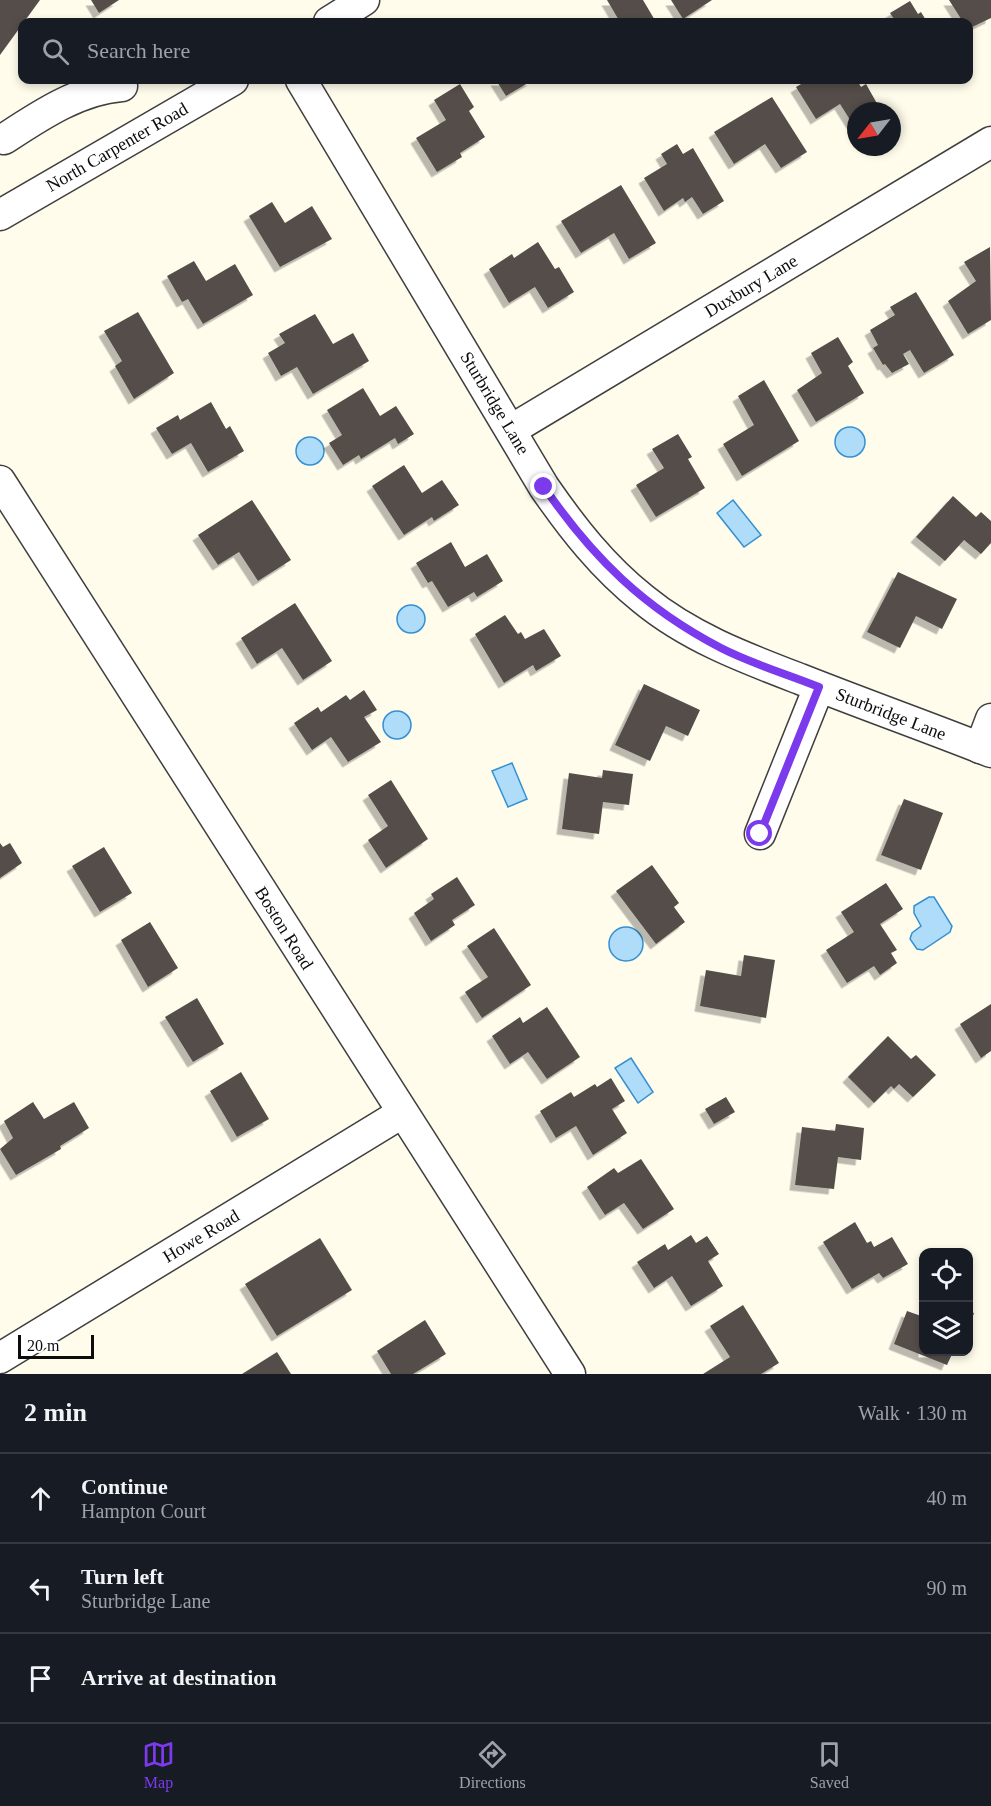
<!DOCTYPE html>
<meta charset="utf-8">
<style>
:root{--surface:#171b24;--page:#20242c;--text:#f1f3f6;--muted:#9ea1a6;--line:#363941;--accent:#7c3aed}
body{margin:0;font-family:Georgia,serif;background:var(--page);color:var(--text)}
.controls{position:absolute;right:18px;bottom:18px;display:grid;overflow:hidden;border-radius:12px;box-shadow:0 3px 9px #0003}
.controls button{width:54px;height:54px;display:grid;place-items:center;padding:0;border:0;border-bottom:2px solid var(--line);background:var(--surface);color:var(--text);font:30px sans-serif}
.compass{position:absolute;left:847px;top:102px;width:54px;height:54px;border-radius:50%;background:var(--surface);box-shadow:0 3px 9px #0003;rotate:239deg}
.scale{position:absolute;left:18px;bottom:15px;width:76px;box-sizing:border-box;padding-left:6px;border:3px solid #0c0c0c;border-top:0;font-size:16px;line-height:21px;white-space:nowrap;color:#0c0c0c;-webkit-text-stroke:4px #fff;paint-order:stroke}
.stop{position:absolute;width:18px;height:18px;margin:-14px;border:4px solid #7c3aed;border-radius:50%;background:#fff}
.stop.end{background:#7c3aed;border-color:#fff;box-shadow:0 2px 6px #0008}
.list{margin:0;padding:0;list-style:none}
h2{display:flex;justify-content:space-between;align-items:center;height:78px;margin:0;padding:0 24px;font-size:26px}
h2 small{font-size:20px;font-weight:400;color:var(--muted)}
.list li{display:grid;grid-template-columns:39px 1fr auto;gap:18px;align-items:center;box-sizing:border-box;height:90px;padding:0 24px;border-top:2px solid var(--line)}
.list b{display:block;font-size:22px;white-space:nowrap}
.list p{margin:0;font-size:20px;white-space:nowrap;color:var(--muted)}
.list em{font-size:20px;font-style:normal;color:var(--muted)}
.icon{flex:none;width:33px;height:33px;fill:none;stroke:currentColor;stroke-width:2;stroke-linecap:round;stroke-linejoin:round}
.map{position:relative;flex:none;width:991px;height:1374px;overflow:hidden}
.search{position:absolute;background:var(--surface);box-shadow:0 3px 9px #0003;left:18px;right:18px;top:18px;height:66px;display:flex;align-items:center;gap:15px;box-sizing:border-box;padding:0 21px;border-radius:12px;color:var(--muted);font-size:22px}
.sheet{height:348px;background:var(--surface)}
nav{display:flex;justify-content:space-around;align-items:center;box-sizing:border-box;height:84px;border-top:2px solid var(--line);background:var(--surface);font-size:16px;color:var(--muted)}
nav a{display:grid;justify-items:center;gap:3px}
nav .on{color:var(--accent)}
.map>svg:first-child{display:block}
.water{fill:#afdcf8;stroke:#3390d2;stroke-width:1.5}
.building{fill:#554e48;filter:url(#shadow)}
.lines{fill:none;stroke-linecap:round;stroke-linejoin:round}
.minor-casing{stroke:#3f3f3f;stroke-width:33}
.minor{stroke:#fff;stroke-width:30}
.route{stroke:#7c3aed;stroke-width:8}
.labels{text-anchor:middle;stroke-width:6;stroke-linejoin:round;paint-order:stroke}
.street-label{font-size:18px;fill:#0c0c0c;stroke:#fff}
</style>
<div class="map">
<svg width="991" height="1374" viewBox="0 0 991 1374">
<defs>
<filter id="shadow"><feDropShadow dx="-5.5" dy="5.5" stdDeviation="0" flood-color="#0004"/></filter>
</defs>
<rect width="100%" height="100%" fill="#fffcec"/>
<!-- water -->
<g class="water">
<circle cx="850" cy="442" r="15"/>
<circle cx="310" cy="451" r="14"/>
<polygon points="733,500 761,535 744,547 717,513"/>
<circle cx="411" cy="619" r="14"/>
<circle cx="397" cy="725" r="14"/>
<polygon points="512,763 527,799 508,807 492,771"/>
<polygon points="929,897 934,897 952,926 950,932 923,950 917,949 910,939 912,933 921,926 914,913 914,906"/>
<circle cx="626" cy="944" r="17"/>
<polygon points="631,1058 653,1092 638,1103 615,1068"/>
</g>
<!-- building -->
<g class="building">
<polygon points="0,0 40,0 0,55"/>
<polygon points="91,0 119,0 99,13"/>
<polygon points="607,0 643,0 656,22 620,22"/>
<polygon points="671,0 712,0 683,19"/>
<polygon points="949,0 991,0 991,18 968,29 968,22 963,22"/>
<polygon points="910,1 918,14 921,12 927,22 896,22 890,13"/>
<polygon points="496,80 533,80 506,96"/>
<polygon points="808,80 857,80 861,87 866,84 879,107 872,111 856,111 856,121 852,123 840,104 816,119 796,87"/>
<polygon points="460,84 474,107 469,111 485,137 460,153 462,157 437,172 416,138 446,120 434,100"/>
<polygon points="772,97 807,152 781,168 765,144 734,164 714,132"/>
<polygon points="677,144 683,154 693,148 724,201 703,214 692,197 685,202 683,198 664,211 644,178 667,164 661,154"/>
<polygon points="621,185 656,243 629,259 614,233 581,253 561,221"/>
<polygon points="272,202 285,223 312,206 332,239 280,267 249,216"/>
<polygon points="538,242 555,269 559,267 574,292 548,308 535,287 509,303 489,269 512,254 514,258"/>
<polygon points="990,247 991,320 968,334 948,301 976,281 964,262"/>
<polygon points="194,261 206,281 235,264 253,295 203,324 188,299 182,302 167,276"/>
<polygon points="916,292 954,355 924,373 910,350 903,354 909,364 892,373 885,364 883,365 873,348 878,345 870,330 895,315 890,307"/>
<polygon points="138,312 174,373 134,399 115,366 122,361 104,331"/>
<polygon points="315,314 333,344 353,333 369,361 313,394 297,367 281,376 268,353 285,343 279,334"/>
<polygon points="838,337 853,362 848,366 864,393 816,422 797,390 822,373 811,353"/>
<polygon points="764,380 799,441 742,476 723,444 754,425 738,396"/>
<polygon points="363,388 380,416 396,406 414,434 398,444 395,438 361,459 359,455 343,465 329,443 342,435 327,410"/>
<polygon points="211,402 226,429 230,426 244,451 208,472 191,443 172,454 156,428 178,415 180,420"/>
<polygon points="678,434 692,457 688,459 705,488 656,517 636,485 664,468 652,449"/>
<polygon points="404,465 422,493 442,480 459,505 434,521 432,517 404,535 372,486"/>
<polygon points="953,496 976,517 981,512 991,521 991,543 981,554 964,540 945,561 916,537"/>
<polygon points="252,500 291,560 258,581 239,552 218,565 198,535"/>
<polygon points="451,542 465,567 487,554 503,581 477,597 474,592 448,607 432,581 428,583 416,563"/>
<polygon points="898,572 957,599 942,629 916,616 900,648 867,632"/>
<polygon points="295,603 332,661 303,680 282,648 257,664 241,638"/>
<polygon points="505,615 518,634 521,632 525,639 544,629 561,656 536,671 533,665 504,683 475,634"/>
<polygon points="644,684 700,710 688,736 666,726 650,761 615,745"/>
<polygon points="364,690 377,710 364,717 381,742 348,762 331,737 312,750 294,723 318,707 321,712 346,695 350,700"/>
<polygon points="603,770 633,774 629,805 603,802 599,834 562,829 569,773 602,778"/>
<polygon points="391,780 428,839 386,868 368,840 388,826 368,795"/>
<polygon points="904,799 943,813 921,870 881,855"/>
<polygon points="0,843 3,847 10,843 22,863 0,878"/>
<polygon points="104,847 132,893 100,912 72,866"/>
<polygon points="652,865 679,903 674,907 685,922 656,944 616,891"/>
<polygon points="457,877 475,905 452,920 455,925 431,941 414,913 434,899 431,894"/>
<polygon points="886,883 903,909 880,924 897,950 891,953 897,963 880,975 874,966 847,983 826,950 854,932 841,912"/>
<polygon points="150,922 178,968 148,987 121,940"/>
<polygon points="494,928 531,985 482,1018 465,992 488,977 467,946"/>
<polygon points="744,955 775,960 766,1018 700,1006 706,970 741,976"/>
<polygon points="197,998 224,1044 193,1062 165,1017"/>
<polygon points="991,1004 991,1051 981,1058 960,1024"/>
<polygon points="547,1007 580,1057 547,1079 528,1052 510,1064 492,1036 520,1017 523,1023"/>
<polygon points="888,1036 911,1059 916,1055 936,1075 913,1097 899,1084 894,1089 891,1086 874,1103 848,1077"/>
<polygon points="241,1072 269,1119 237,1137 210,1091"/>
<polygon points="611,1078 625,1101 612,1109 627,1133 593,1155 576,1126 556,1138 540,1111 571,1092 574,1097 595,1084 597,1087"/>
<polygon points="726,1097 735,1112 714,1124 705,1109"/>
<polygon points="33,1102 44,1119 74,1102 89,1128 60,1146 61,1149 16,1175 0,1149 13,1138 4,1121"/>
<polygon points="836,1124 864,1128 861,1160 838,1157 834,1189 795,1185 802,1127 835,1131"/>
<polygon points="641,1159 674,1209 643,1229 624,1203 605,1215 587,1187 614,1168 618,1173"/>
<polygon points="855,1222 867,1243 871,1241 874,1247 892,1237 908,1264 883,1278 879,1273 852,1289 823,1242"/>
<polygon points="691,1235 696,1243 707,1236 719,1254 708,1261 723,1286 691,1306 672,1276 654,1288 637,1262 665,1244 668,1250"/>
<polygon points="320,1238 352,1290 277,1336 245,1284"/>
<polygon points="743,1305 779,1363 761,1374 703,1374 730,1357 710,1326"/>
<polygon points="907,1311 924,1317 924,1352 953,1352 947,1365 894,1344"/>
<polygon points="968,1311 974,1313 969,1327 968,1327"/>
<polygon points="425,1320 446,1354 413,1374 391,1374 377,1351"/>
<polygon points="277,1352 291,1374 242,1374"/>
</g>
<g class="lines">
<!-- minor casing -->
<g class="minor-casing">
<g id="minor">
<polyline points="329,22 364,0"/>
<path d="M301 80 544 487C573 529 603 567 643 599 689 637 745 658 800 679 863 704 928 727 991 752"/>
<path d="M4 139C39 116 79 89 122 86"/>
<polyline points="0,215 233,80"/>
<polyline points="511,430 991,142"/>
<polyline points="0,481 570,1374"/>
<polyline points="980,748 991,719"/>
<polyline points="760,834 819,687"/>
<polyline points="0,1358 402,1113"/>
</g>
</g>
<!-- minor -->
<use href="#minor" class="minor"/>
</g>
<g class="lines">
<!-- route -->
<path class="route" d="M544 487C593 558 644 608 721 648 752 664 787 674 819 687L760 834"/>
</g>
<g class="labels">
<!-- street labels -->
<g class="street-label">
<text transform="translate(117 147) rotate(-30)" y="6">North Carpenter Road</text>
<text transform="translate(751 286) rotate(-31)" y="6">Duxbury Lane</text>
<text transform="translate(495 403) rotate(59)" y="6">Sturbridge Lane</text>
<text transform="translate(891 714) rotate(21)" y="6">Sturbridge Lane</text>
<text transform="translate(284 928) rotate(58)" y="6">Boston Road</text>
<text transform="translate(201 1236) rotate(-31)" y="6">Howe Road</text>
</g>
</g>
</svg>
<div class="controls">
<button><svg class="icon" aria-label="locate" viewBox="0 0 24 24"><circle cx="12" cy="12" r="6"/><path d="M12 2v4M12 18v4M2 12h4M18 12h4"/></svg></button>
<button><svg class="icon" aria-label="layers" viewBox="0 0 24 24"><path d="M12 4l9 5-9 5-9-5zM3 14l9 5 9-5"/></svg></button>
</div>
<svg class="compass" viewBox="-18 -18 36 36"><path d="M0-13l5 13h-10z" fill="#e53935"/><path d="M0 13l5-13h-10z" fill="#9ea1a6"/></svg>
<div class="scale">20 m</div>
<div class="stop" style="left:760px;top:834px"></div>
<div class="stop end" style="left:544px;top:487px"></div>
<div class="search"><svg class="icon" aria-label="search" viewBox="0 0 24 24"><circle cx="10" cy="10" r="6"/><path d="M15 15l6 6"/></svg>Search here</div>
</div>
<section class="sheet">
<h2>2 min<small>Walk · 130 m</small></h2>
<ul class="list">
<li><svg class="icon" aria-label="ahead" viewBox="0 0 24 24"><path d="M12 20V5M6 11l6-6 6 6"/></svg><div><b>Continue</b><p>Hampton Court</p></div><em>40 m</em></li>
<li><svg class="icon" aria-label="left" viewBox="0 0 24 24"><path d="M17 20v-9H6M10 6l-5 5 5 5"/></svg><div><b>Turn left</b><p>Sturbridge Lane</p></div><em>90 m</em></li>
<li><svg class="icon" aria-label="arrive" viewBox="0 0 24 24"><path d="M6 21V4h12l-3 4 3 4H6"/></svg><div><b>Arrive at destination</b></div></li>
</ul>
</section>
<nav>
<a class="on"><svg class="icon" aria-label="map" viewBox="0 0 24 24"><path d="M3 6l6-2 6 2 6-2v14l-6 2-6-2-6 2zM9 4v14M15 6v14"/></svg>Map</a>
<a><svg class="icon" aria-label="directions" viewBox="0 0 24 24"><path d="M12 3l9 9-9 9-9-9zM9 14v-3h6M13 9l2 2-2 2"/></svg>Directions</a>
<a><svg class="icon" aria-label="saved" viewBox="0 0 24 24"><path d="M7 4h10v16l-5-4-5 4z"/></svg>Saved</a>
</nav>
